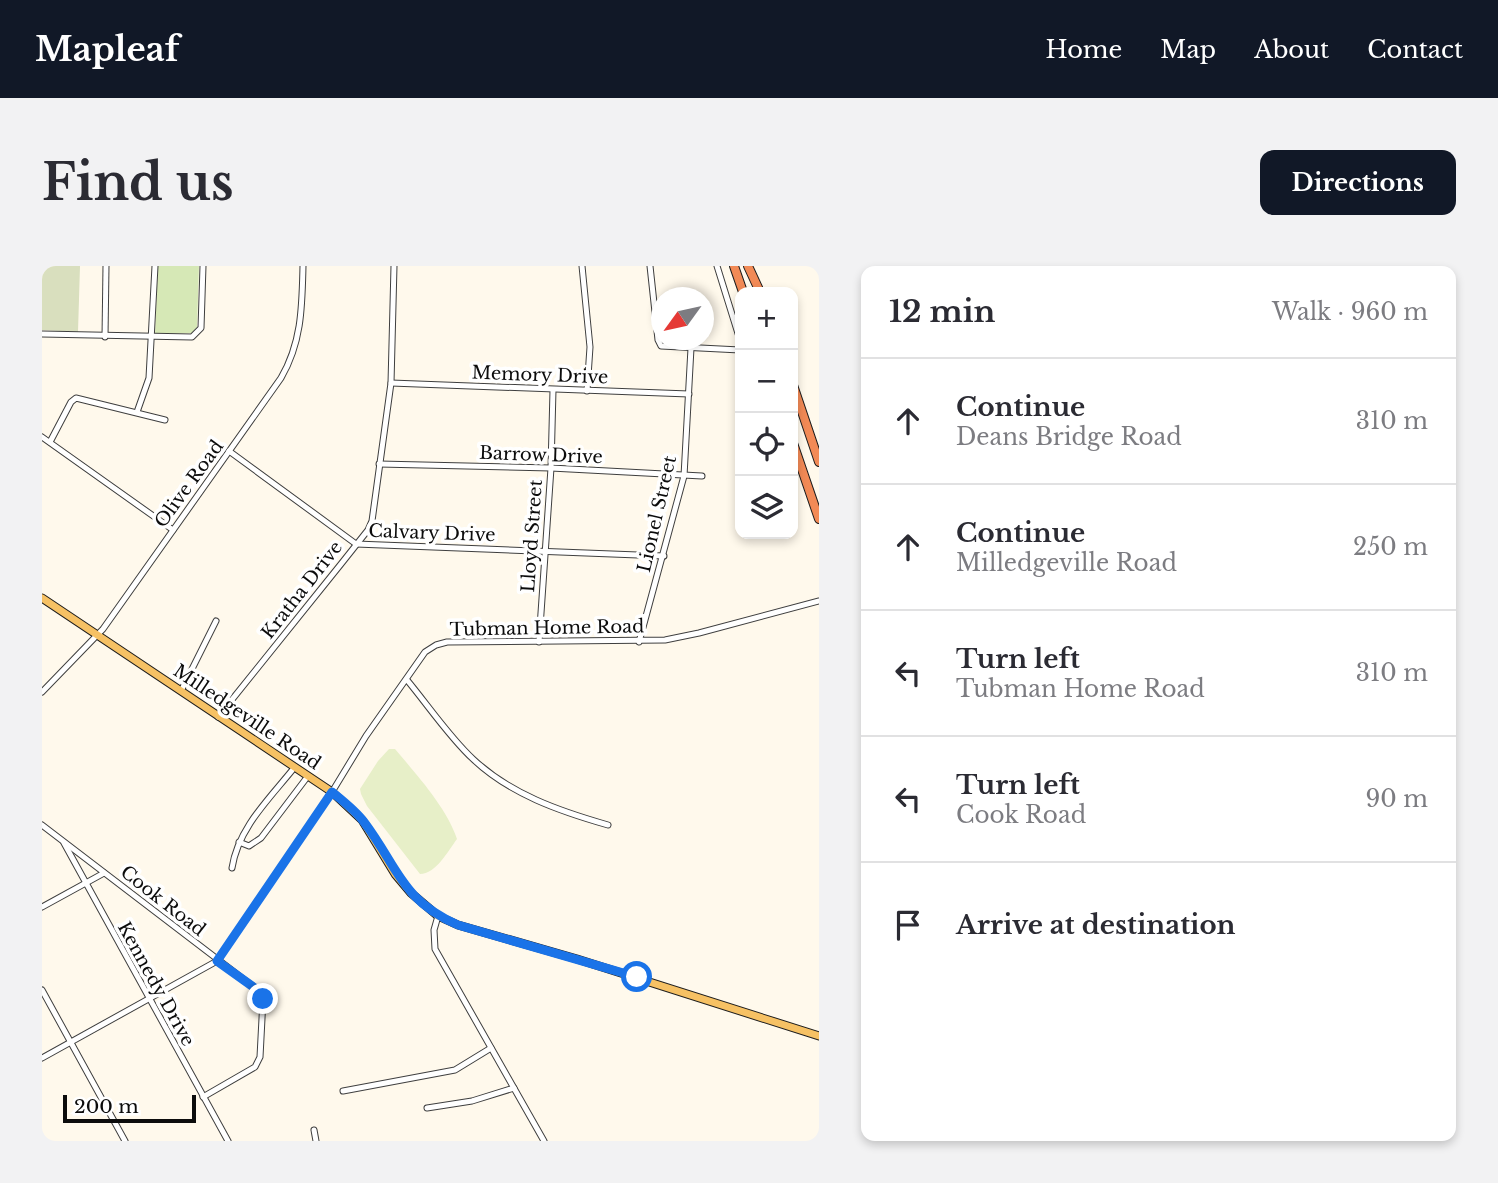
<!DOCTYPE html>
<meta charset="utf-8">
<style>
:root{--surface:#fff;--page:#f2f2f3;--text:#2b2b33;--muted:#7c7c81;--line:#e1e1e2;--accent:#111827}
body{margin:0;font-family:"Libre Baskerville",serif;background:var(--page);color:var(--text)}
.controls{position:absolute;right:21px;top:21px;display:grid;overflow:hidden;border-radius:14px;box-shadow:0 4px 10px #0003}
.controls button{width:63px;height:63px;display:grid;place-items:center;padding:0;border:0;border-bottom:2px solid var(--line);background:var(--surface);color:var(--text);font:35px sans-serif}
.compass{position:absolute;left:609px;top:21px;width:63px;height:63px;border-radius:50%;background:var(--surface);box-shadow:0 4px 10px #0003;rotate:237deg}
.scale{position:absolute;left:21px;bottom:18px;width:133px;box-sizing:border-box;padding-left:7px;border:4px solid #0c0c0c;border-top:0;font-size:19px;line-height:24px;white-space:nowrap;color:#0c0c0c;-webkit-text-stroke:5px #fff;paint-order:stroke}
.stop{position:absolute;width:21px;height:21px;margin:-16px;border:5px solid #1a73e8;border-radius:50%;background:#fff}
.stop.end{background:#1a73e8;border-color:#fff;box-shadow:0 2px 7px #0008}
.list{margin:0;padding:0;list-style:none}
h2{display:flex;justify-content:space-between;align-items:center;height:91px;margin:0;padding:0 28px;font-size:30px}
h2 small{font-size:23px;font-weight:400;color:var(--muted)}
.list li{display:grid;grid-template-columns:46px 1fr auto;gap:21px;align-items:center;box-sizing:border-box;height:126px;padding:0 28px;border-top:2px solid var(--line)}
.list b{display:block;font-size:26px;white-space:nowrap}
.list p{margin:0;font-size:23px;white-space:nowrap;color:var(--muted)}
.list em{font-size:23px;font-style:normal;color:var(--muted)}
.icon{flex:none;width:38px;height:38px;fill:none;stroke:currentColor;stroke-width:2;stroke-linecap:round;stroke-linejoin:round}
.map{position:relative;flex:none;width:777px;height:875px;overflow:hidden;border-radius:14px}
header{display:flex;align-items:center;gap:42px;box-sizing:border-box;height:98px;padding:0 35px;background:var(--accent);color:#fff}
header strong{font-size:33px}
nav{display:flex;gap:38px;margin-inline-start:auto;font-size:24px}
.intro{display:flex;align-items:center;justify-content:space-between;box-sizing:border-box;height:168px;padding:0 42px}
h1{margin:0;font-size:49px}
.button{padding:18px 32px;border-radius:14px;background:var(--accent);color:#fff;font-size:24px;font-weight:700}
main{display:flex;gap:42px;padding:0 42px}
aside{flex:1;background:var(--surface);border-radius:14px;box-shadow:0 4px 10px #0003}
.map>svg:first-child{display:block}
.green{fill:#d6e8b6}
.cemetery{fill:#d9dfbe}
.pitch{fill:#e7efc8}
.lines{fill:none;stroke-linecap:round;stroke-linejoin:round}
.minor-casing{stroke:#3f3f3f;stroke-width:7}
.major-casing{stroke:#1d1d1d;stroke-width:9}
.highway-casing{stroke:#1d1d1d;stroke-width:10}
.minor{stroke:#fff;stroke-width:5}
.major{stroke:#f6c164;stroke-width:7}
.highway{stroke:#f28a56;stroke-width:8}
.route{stroke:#1a73e8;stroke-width:9}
.labels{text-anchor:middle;stroke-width:7;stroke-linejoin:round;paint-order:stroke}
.street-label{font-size:18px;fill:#0c0c0c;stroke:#fff}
</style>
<header>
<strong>Mapleaf</strong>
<nav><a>Home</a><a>Map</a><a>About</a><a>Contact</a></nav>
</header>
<div class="intro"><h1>Find us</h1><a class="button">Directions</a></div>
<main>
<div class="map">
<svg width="777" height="875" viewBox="0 0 777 875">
<rect width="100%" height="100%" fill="#fff9ec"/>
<!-- green -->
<polygon class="green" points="116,0 157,0 155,61 150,67 113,68"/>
<!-- cemetery -->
<polygon class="cemetery" points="0,0 38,0 36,66 0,64"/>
<!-- pitch -->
<path class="pitch" d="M347 483H353C374 508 405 542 415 573 406 585 394 608 378 608L325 540 319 528 318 523 336 495Z"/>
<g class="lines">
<!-- minor casing -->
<g class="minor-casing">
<g id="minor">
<polyline points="540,0 548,81 545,125"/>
<polyline points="608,0 616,74 619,80 698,84"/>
<polyline points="675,0 698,74"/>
<polyline points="0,68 150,71 159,62 161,0"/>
<polyline points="63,71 64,0"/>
<polyline points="349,117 647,128"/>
<polyline points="95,146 107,112 113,0"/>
<polyline points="0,171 131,264"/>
<polyline points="8,176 29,136 34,132 123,154"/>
<polyline points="187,185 314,278 622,290"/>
<polyline points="337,198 509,202 660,210"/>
<polyline points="697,198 698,198"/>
<polyline points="497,376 509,202 511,124"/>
<polyline points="597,376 642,210 649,82"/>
<path d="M365 414C385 438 408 472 431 493 468 528 517 545 566 559"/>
<polyline points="139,425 174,355"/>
<path d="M0 426 61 363 239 112C260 76 260 40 261 0"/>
<polyline points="176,451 299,298 326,264 330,255 349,117 352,0"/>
<polyline points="0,559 217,725 221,733 218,791 213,801 161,831"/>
<polyline points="197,576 207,580 219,572 266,510"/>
<polyline points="22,577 186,875"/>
<path d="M190 602C196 562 228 532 252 502"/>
<polyline points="0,641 62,607"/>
<polyline points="396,650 392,664 393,683 502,875"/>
<polyline points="0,724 83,875"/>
<polyline points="0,792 175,695 290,526 324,470 383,386 394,379 405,376 623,374 657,367 777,335"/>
<polyline points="301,825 413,804 449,782"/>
<polyline points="385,842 430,835 472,822"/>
<polyline points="272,864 274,875"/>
</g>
</g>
<!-- major casing -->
<g class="major-casing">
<polyline id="major" points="0,332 290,526 320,554 353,608 369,627 396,650 416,659 535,693 777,770"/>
</g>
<!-- highway casing -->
<g class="highway-casing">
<g id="highway">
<polyline points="692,0 701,26"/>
<polyline points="706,0 718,26"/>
<polyline points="751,119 777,196"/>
<polyline points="751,177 777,253"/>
</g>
</g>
<!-- minor -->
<use href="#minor" class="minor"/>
<!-- major -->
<use href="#major" class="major"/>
<!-- highway -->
<use href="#highway" class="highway"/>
</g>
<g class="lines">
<!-- route -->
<path class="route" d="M221 733 217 725 175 695 290 526C301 535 314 545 322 556 356 601 359 634 416 659L595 711"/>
</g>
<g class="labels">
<!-- street labels -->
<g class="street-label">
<text transform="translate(498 109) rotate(2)" y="6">Memory Drive</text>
<text transform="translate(499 189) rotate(2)" y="6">Barrow Drive</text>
<text transform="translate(147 218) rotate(-54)" y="6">Olive Road</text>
<text transform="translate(615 248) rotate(-77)" y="6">Lionel Street</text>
<text transform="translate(390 267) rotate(2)" y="6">Calvary Drive</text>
<text transform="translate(490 270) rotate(-86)" y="6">Lloyd Street</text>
<text transform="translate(260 324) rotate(-52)" y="6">Kratha Drive</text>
<text transform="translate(505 362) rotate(-1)" y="6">Tubman Home Road</text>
<text transform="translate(205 451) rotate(34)" y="6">Milledgeville Road</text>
<text transform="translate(121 635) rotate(38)" y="6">Cook Road</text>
<text transform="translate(114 718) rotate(61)" y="6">Kennedy Drive</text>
</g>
</g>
</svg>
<div class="controls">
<button>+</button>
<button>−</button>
<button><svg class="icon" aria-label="locate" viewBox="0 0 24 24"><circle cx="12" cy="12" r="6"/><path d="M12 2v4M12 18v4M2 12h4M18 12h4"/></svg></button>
<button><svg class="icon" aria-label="layers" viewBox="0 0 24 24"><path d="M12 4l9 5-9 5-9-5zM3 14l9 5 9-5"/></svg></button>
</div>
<svg class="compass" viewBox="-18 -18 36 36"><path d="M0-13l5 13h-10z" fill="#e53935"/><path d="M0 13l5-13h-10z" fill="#7c7c81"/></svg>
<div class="scale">200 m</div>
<div class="stop" style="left:595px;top:711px"></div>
<div class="stop end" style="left:221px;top:733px"></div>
</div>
<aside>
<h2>12 min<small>Walk · 960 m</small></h2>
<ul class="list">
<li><svg class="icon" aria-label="ahead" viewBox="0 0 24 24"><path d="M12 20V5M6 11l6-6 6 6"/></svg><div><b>Continue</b><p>Deans Bridge Road</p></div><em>310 m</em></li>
<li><svg class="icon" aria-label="ahead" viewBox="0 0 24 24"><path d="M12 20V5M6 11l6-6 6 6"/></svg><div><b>Continue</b><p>Milledgeville Road</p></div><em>250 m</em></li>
<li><svg class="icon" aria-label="left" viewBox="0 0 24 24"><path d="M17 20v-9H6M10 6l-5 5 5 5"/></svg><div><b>Turn left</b><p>Tubman Home Road</p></div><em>310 m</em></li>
<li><svg class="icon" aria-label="left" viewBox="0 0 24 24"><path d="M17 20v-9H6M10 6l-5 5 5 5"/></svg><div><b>Turn left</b><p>Cook Road</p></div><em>90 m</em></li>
<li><svg class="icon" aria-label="arrive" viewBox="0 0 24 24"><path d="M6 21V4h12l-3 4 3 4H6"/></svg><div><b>Arrive at destination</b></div></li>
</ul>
</aside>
</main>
